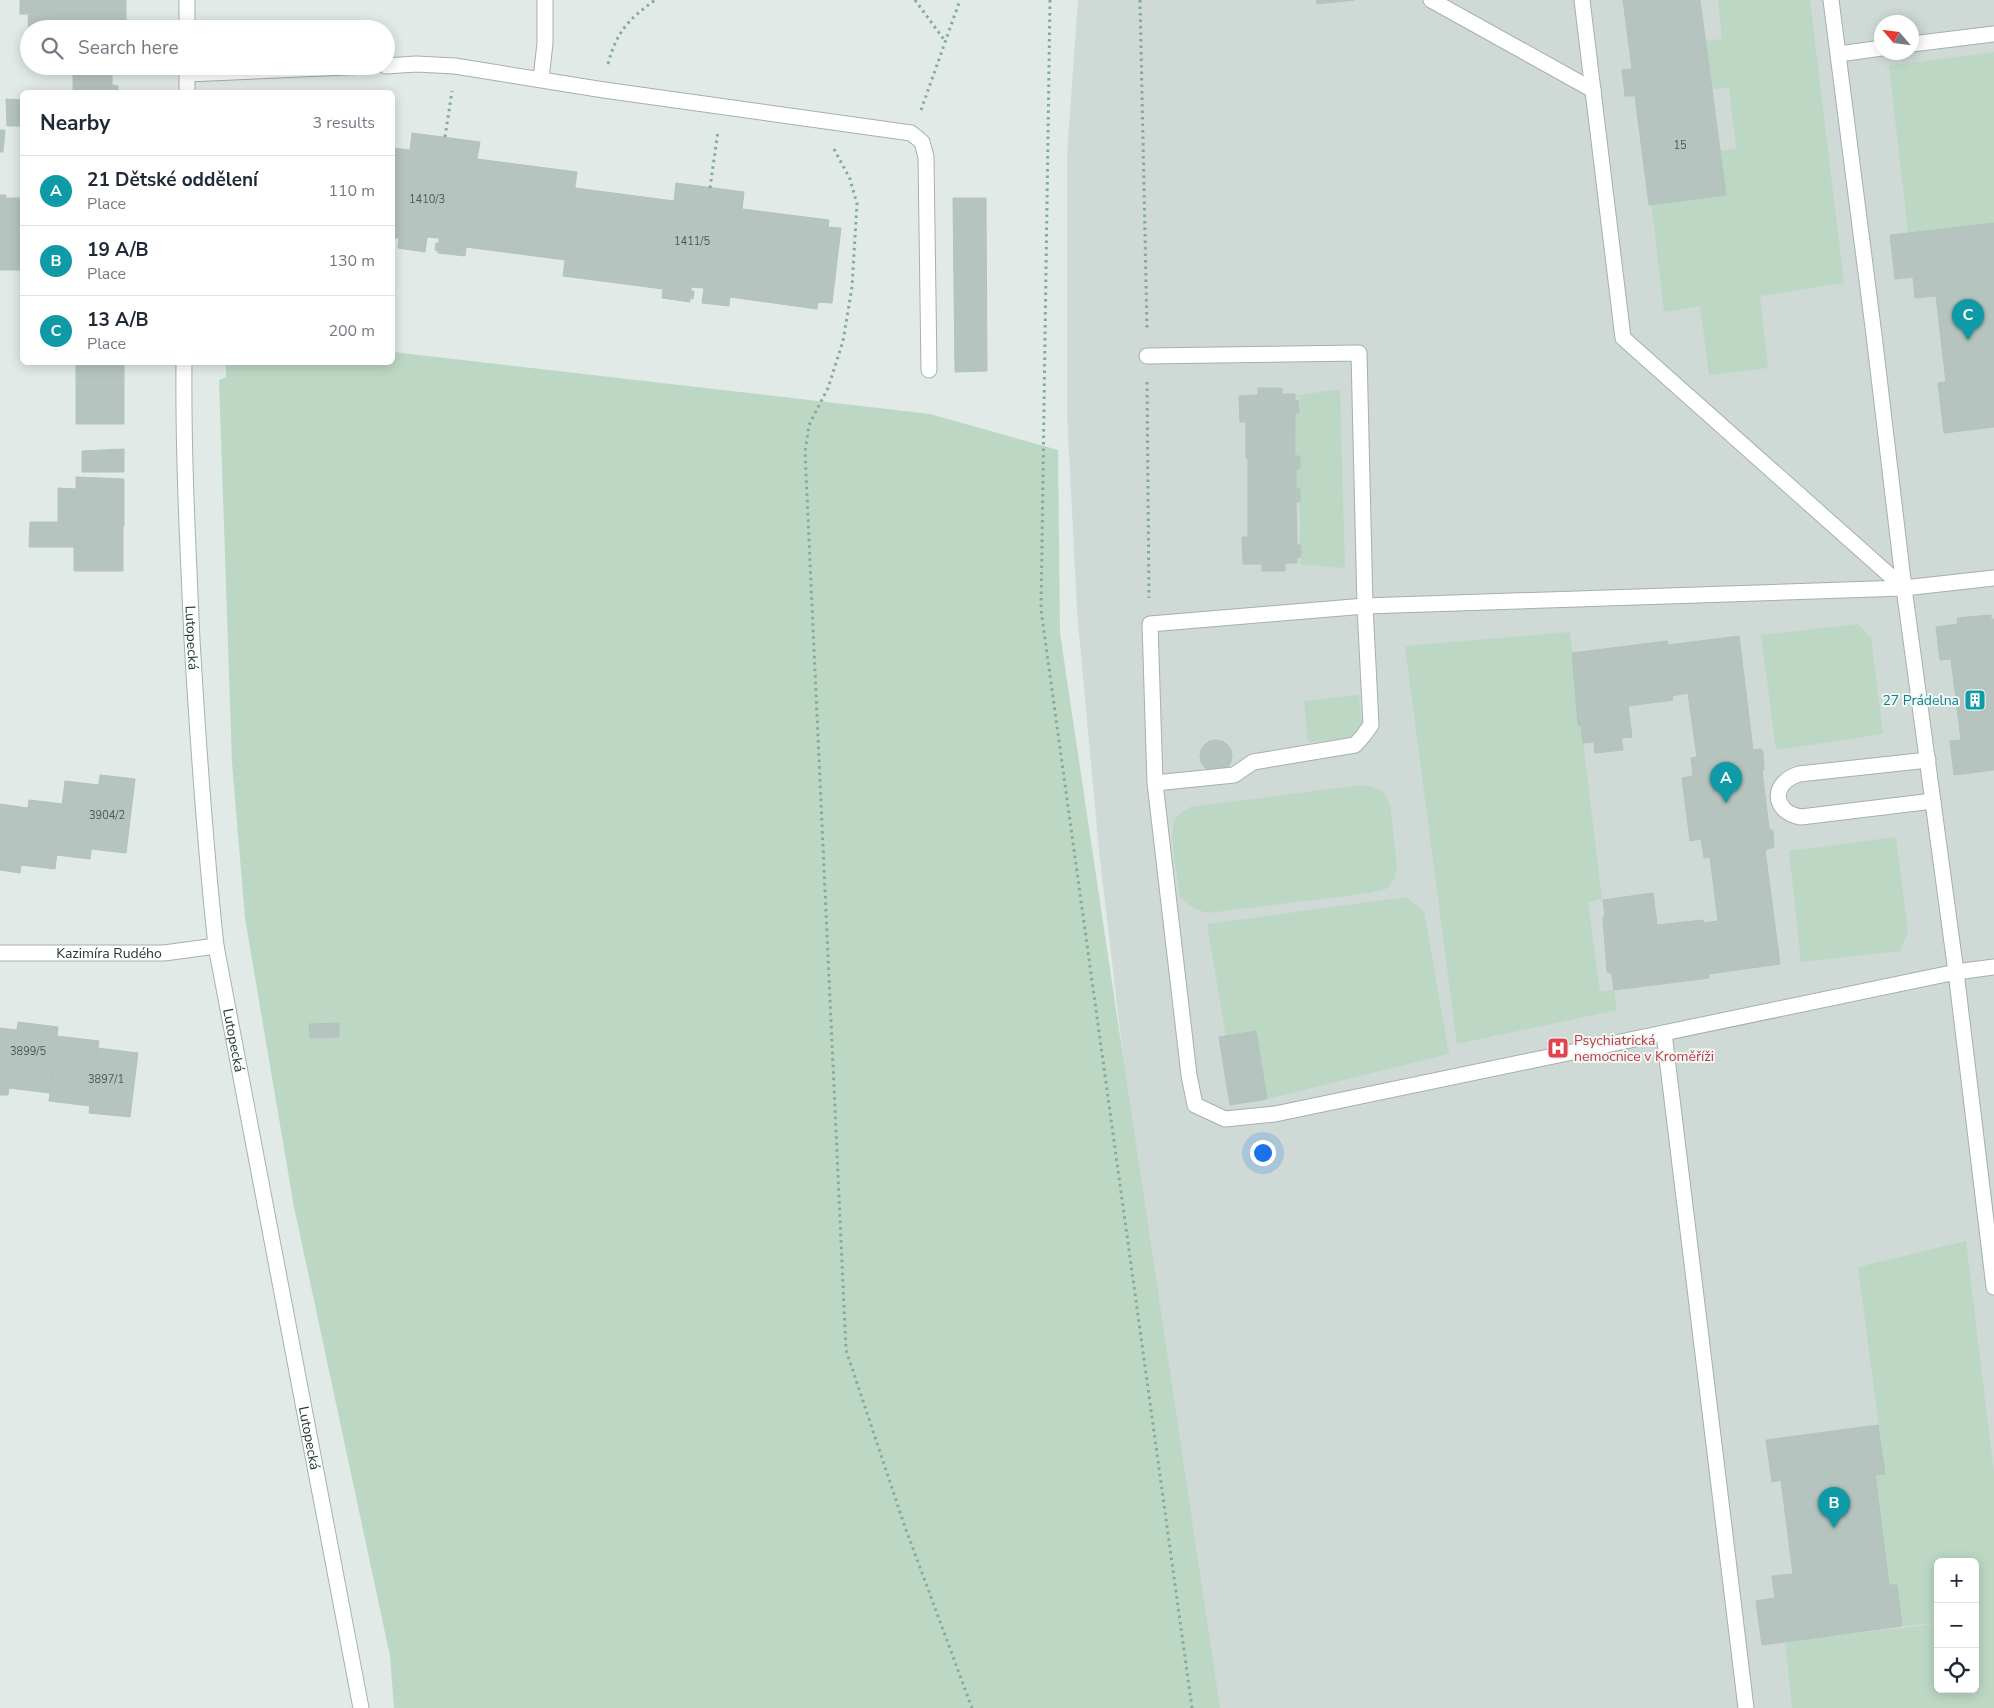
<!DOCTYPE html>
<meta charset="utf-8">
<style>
:root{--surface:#fff;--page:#f2f2f3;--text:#1f2937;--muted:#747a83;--line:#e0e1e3;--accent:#b45309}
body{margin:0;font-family:"Nunito Sans",sans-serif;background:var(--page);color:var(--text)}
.controls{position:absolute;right:15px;bottom:15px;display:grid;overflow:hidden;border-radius:8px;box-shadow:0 2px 12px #0003}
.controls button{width:45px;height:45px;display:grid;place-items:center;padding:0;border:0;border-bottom:1px solid var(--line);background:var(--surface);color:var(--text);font:25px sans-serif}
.compass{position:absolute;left:1874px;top:15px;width:45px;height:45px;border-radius:50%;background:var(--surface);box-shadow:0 2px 12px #0003;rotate:298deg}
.you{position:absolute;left:1262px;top:1152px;width:18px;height:18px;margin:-12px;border:4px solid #fff;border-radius:50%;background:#1a73e8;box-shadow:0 0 0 8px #1a73e833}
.badge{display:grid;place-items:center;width:32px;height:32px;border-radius:50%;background:var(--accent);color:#fff;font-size:16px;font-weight:700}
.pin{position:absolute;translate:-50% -41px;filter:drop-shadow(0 1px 2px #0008)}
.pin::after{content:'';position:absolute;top:26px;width:18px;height:15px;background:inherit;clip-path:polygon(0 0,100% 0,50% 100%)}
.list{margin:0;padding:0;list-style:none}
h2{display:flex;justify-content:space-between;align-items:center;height:65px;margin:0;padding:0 20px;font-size:21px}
h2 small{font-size:16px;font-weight:400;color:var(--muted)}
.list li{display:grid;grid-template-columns:32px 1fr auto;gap:15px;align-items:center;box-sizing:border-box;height:70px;padding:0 20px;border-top:1px solid var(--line)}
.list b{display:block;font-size:19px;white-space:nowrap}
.list p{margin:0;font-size:16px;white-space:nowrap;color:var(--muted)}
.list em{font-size:16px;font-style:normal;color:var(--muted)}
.icon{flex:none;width:28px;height:28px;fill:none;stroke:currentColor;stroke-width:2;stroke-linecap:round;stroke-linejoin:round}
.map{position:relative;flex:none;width:1994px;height:1708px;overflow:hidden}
.search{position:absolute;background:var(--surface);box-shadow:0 2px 12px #0003;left:20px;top:20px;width:375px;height:55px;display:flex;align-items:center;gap:12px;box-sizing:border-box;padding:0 18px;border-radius:28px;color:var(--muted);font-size:19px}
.panel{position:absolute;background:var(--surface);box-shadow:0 2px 12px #0003;left:20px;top:90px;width:375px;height:275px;border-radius:8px}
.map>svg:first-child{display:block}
.built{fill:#cfd9d5;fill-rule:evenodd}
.green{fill:#bcd8c5}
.building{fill:#b6c4bf;stroke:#b4c2bd}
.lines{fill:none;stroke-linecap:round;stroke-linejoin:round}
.service-casing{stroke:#a4b1ad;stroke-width:17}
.pedestrian-casing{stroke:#a4b1ad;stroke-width:17}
.minor-casing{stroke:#a4b1ad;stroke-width:17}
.secondary-casing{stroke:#a1b4ae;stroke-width:17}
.path{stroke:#85a9a0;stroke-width:3;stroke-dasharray:2.5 4;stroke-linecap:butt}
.service{stroke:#fff;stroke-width:15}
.pedestrian{stroke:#fff;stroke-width:15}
.minor{stroke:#fff;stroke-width:15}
.secondary{stroke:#fff;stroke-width:15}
.labels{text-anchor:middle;stroke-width:4;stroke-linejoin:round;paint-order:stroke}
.number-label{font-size:11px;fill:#485b56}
.street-label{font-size:14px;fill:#233833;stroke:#f1f7f4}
.culture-label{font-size:14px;fill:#0d838f;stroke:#f1f7f4;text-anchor:end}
.health-label{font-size:14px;fill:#be3a42;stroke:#f1f7f4;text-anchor:start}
</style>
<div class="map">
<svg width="1994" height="1708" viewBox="0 0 1994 1708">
<rect width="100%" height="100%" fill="#e1eae6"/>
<!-- built -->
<path class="built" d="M1078 0H1994V1708H1215L1145 1246 1099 850 1077 611 1067 412V154ZM1882 22H1912V52H1882ZM1938 1562H1975V1689H1938Z"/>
<!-- green -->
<g class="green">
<polygon points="1718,0 1810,0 1844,283 1760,296 1768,368 1709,375 1700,306 1664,312 1651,201 1713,151 1736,149 1729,87 1706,90 1701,41 1722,39"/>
<polygon points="1994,52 1994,223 1908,232 1889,66"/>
<polygon points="393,352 930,414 1058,450 1060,633 1220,1708 394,1708 390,1656 294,1207 245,918 232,763 219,380 226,377 226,363 392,362"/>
<polygon points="1340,389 1345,568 1299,564 1302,557 1302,547 1300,547 1300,489 1296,489 1295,413 1299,412 1300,397 1293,396"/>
<polygon points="1858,624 1871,638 1883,734 1776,750 1761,635"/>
<polygon points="1570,632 1602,899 1588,902 1600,992 1614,990 1617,1010 1457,1044 1405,646"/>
<polygon points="1359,695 1363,736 1308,742 1304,701"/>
<path d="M1360 785 1372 787 1383 792 1390 804 1397 866 1394 880 1386 889 1369 893 1208 913C1196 910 1189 906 1180 897 1178 879 1168 834 1175 820 1179 813 1184 811 1190 807Z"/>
<polygon points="1896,837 1908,932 1900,951 1801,962 1789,851"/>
<polygon points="1406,897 1424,911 1449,1054 1267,1099 1256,1032 1226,1036 1207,924"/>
<polygon points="1966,1241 1994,1474 1994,1708 1792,1708 1785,1641 1938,1624 1938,1689 1975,1689 1975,1562 1938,1562 1938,1623 1902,1626 1897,1585 1889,1585 1875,1475 1885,1473 1858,1267"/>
</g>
<!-- building -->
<g class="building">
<rect x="20" y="0" width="106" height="14"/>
<polygon points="1316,0 1354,0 1317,4"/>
<polygon points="1623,0 1700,0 1726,195 1649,205 1635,96 1625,96 1622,70 1632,69"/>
<polygon points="126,14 126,29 29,29 29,34 28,15"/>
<polygon points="73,66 112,66 112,85 118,86 118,92 73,92"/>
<polygon points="6,99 22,100 22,126 7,126"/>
<polygon points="0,130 5,130 3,152 0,152"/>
<polygon points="412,133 480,142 477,159 577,172 565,260 466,247 465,256 438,253 438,251 435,250 436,243 439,243 439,238 427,237 425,252 398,248 399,238 392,238 392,148 410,150"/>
<polygon points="676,183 744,192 742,209 829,220 828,227 841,228 832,303 818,302 817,309 730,297 729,306 702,303 704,288 691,287 691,291 694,291 693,299 690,298 690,302 662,298 663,289 563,276 575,188 674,201"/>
<polygon points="0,195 6,195 6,198 22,198 22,270 0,270"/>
<polygon points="953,198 986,198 987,371 955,372"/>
<polygon points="1994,223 1994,427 1944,433 1938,383 1946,382 1936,296 1915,298 1913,277 1895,279 1890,235"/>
<rect x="76" y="362" width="48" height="16"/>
<rect x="76" y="378" width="48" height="46"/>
<polygon points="1258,388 1282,388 1282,394 1295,394 1295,400 1298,400 1299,413 1295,413 1295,456 1300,456 1300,469 1296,469 1296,489 1300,489 1300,502 1296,502 1297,545 1301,545 1301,557 1297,558 1297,563 1285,563 1285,571 1262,571 1262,564 1243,564 1242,537 1248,537 1248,458 1246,458 1246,422 1240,422 1239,396 1258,395"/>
<polygon points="124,449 124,472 82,472 82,451"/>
<polygon points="76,477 124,479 124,526 123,524 58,522 58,488 76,489"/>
<polygon points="30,522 76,522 123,524 123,571 74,571 74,547 29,547"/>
<polygon points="1991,615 1991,620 1994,619 1994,770 1954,775 1950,741 1961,740 1951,659 1940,660 1936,627 1958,624 1957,618"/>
<polygon points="1739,636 1753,750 1761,749 1763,752 1764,770 1762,771 1769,828 1773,831 1774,847 1765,850 1780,964 1709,974 1709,978 1614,990 1612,974 1607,972 1603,918 1605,915 1603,900 1653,893 1657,925 1703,920 1703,923 1718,921 1710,857 1704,858 1701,839 1690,841 1682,778 1693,776 1691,758 1697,757 1688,693 1672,696 1673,700 1628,706 1632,737 1621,738 1623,750 1595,753 1594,742 1583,743 1581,726 1578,725 1572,653 1667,641 1668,645"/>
<circle cx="1216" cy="756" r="16"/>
<polygon points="100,775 135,779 126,853 91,849"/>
<polygon points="65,781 99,785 90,859 56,855"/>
<polygon points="29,800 63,804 55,869 21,865"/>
<polygon points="0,804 28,808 20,873 0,870"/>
<polygon points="18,1022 58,1027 50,1093 9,1088"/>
<polygon points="339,1023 339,1037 310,1038 309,1024"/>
<polygon points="0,1028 17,1030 8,1095 0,1095"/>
<polygon points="1256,1031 1267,1099 1230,1105 1219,1037"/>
<polygon points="57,1036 99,1041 90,1106 49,1101"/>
<polygon points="97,1048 138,1053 130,1117 89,1113"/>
<polygon points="1878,1425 1885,1474 1875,1475 1889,1585 1897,1585 1902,1626 1762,1645 1756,1601 1775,1598 1772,1576 1793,1574 1781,1480 1772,1482 1766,1440"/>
</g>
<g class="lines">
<!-- service casing -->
<g class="service-casing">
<g id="service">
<polyline points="1912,44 1994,34"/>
<polyline points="1839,54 1882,48"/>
<polyline points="386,66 416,64 455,66 604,90 911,133 922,142 926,157 929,370"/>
<polyline points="187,74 370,66"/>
<polyline points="541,79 545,43 545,0"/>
</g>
</g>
<!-- pedestrian casing -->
<g class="pedestrian-casing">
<g id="pedestrian">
<polyline points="1431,0 1593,90"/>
<polyline points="1582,0 1623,338 1904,588"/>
<polyline points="1831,0 1874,335 1904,588 1956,972 1994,1287"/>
<polyline points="1147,356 1359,353 1365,606 1904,588 1994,578"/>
<path d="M1928 760 1799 774C1770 783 1772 812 1801 817L1933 801"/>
<polyline points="1155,783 1234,775 1253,762 1355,745 1363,736 1371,725 1365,606 1150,624 1155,783 1189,1075 1195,1105 1225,1119 1275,1114 1956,972 1994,967"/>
<polyline points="1664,1033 1746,1708"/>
</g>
</g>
<!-- minor casing -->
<g class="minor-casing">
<g id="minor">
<path id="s1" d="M0 953H164L216 946"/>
</g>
</g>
<!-- secondary casing -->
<g class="secondary-casing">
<g id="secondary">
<polyline points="187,0 187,29"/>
<polyline points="187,92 187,66"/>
<path id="s2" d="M184 362C183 455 188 547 192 640 198 742 205 844 216 946L361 1708"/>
</g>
</g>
<!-- path -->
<g class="path">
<polyline points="915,0 945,41"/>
<polyline points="1050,0 1041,610 1192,1708"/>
<polyline points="1140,0 1147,329"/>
<path d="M608 64C617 31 628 20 655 0"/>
<polyline points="921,110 960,0"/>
<polyline points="445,137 452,91"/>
<polyline points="834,149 850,179 857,204 852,287 843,341 828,388 809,425 805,452 846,1350 905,1527 972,1708"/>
<polyline points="710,188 718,131"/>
<polyline points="1147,382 1149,598"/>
</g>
<!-- service -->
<use href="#service" class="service"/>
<!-- pedestrian -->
<use href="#pedestrian" class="pedestrian"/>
<!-- minor -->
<use href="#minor" class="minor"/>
<!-- secondary -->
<use href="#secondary" class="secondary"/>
</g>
<!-- icons -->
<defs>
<g id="building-square" transform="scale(1.125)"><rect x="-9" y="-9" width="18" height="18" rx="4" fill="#0f9aa8" stroke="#f1f7f4"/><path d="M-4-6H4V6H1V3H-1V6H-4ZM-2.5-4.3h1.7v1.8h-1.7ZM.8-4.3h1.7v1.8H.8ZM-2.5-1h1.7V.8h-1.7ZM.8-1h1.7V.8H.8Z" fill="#fff"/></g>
<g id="hospital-square" transform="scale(1.125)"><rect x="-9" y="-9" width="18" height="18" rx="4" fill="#e0444e" stroke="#f1f7f4"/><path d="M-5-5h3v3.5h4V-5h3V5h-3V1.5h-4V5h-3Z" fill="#fff"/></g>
</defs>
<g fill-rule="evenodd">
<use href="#building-square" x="1975" y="700"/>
<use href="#hospital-square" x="1558" y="1048"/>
</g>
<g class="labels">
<!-- number labels -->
<g class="number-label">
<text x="1680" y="149">15</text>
<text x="427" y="203">1410/3</text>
<text x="692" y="245">1411/5</text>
<text x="107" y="819">3904/2</text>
<text x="28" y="1055">3899/5</text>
<text x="106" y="1083">3897/1</text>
</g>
<!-- street labels -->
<g class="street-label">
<text dy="5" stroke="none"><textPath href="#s2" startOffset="276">Lutopecká</textPath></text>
<text dy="5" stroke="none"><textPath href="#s1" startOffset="109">Kazimíra Rudého</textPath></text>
<text dy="5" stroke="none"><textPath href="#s2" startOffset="681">Lutopecká</textPath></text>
<text dy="5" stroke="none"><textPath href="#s2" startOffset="1086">Lutopecká</textPath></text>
</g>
<!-- culture labels -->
<g class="culture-label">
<text x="1959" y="705">27 Prádelna</text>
</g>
<!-- health labels -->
<g class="health-label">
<text x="1574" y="1045">Psychiatrická<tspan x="1574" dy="16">nemocnice v Kroměříži</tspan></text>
</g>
</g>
</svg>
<div class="controls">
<button>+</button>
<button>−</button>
<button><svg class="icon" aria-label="locate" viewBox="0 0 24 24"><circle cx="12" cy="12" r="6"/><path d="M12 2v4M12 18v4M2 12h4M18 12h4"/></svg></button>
</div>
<svg class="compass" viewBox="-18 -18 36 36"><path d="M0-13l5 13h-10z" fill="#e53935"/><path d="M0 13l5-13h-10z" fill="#747a83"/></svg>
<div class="you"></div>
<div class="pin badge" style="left:1726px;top:803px;background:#0f9aa8">A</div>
<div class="pin badge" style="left:1834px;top:1528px;background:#0f9aa8">B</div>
<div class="pin badge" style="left:1968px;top:340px;background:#0f9aa8">C</div>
<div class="search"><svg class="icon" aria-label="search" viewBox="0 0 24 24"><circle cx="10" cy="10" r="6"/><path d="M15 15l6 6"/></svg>Search here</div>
<section class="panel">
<h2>Nearby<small>3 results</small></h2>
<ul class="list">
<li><span class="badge" style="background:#0f9aa8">A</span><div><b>21 Dětské oddělení</b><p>Place</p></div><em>110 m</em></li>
<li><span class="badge" style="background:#0f9aa8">B</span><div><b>19 A/B</b><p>Place</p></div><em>130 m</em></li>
<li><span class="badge" style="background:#0f9aa8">C</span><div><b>13 A/B</b><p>Place</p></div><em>200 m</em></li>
</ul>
</section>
</div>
